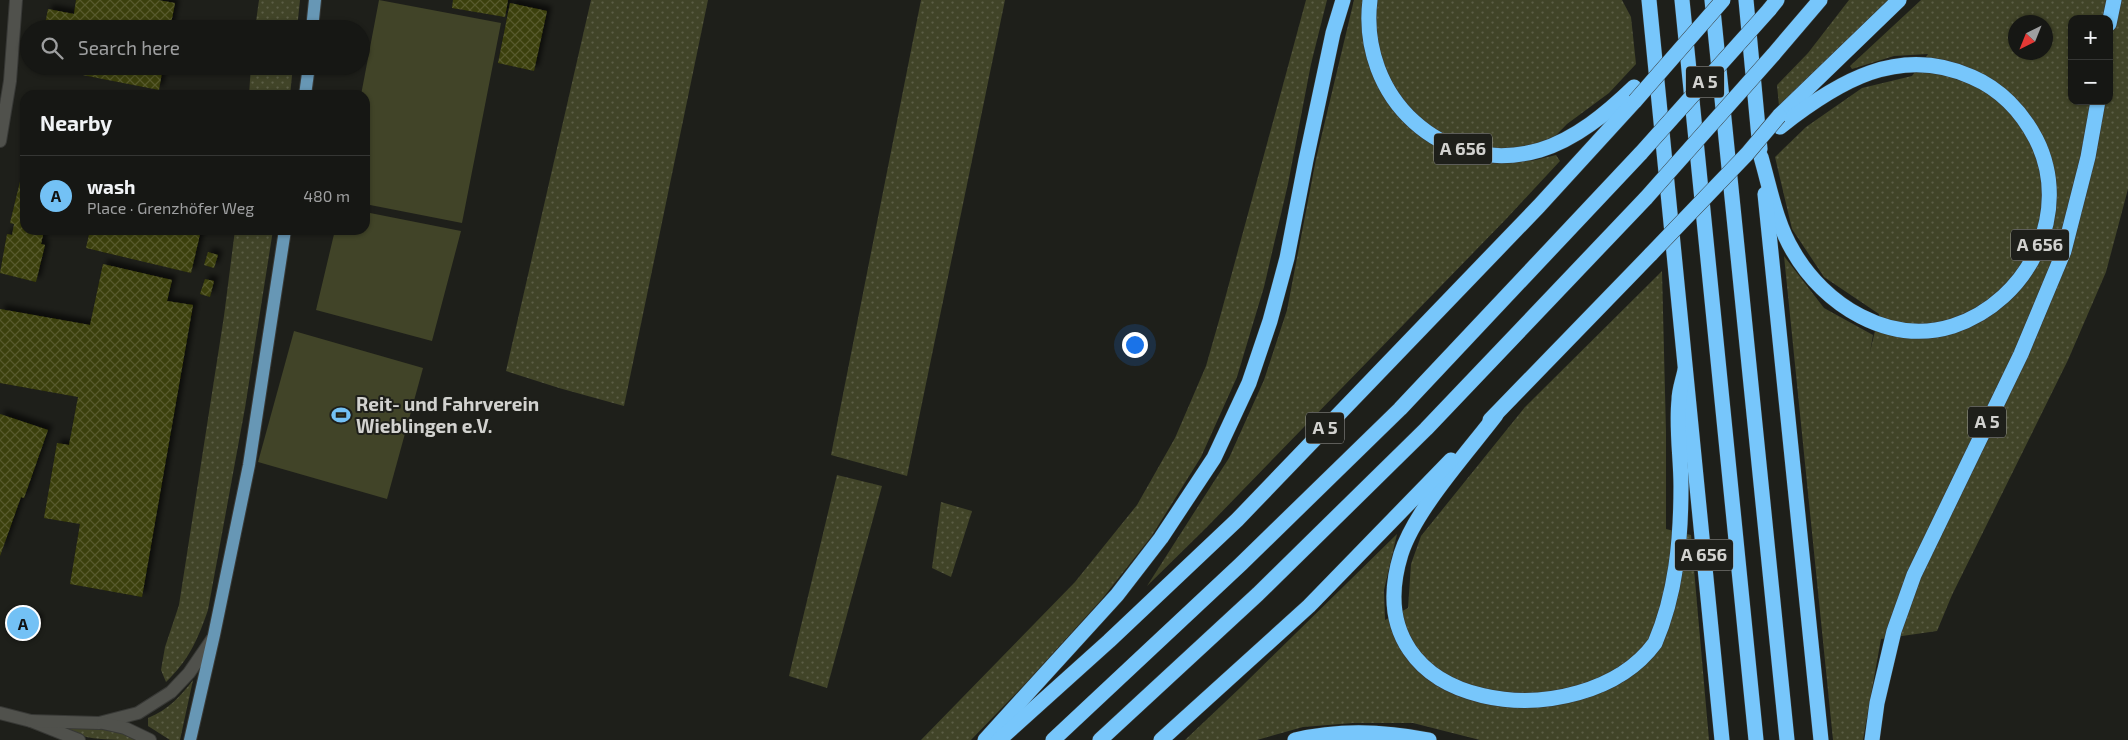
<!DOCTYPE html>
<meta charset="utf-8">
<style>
:root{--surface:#161714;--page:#232422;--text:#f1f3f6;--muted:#9e9fa0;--line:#353634;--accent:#73c1f5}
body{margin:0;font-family:"Exo 2",sans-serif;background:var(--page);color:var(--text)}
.controls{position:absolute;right:15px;top:15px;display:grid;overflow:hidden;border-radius:10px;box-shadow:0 1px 4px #0004}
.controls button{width:45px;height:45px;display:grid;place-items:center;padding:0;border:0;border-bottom:1px solid var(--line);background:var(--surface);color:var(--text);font:25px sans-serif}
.compass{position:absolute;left:2008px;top:15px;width:45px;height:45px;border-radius:50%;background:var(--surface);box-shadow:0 1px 4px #0004;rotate:223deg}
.you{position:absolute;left:1134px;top:344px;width:18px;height:18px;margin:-12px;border:4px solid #fff;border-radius:50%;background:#1a73e8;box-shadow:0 0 0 8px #1a73e833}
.badge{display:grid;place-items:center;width:32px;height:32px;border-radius:50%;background:var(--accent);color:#111;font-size:16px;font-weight:700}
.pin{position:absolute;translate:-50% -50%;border:2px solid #fff;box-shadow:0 1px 5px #0006}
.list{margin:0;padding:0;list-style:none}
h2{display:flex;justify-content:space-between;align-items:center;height:65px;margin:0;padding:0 20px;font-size:21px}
h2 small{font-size:16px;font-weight:400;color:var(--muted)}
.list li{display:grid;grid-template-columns:32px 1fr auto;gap:15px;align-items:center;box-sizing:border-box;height:80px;padding:0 20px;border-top:1px solid var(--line)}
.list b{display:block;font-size:19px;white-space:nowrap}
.list p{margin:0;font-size:16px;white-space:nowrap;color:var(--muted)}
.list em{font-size:16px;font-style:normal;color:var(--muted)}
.icon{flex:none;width:28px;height:28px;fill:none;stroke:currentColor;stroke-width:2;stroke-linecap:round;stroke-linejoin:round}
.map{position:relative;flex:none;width:2128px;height:740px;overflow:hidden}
.search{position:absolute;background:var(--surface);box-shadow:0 1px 4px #0004;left:20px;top:20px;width:350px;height:55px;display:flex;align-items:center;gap:12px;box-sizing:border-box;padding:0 18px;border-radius:28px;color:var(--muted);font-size:19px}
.panel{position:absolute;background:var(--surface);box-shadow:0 1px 4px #0004;left:20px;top:90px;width:350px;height:145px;border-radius:15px}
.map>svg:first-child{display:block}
.grass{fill:url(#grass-dots);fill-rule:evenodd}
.pitch{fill:#414428}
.building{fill:url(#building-cross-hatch);filter:url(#shadow)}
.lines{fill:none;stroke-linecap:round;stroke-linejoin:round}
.minor-casing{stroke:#383936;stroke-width:14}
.major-casing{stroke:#383936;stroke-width:14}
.highway-casing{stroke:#383936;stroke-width:16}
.minor{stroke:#50514c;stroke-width:12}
.major{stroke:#6797b5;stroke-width:12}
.highway{stroke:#77c6fb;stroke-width:15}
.highway-bridge-casing{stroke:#383936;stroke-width:16;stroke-linecap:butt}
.highway-bridge{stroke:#77c6fb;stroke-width:15}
.labels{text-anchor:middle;stroke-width:4;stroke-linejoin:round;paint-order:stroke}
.shield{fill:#1e1f1a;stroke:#9c9c99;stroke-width:1}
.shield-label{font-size:18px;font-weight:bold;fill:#d2d2cf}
.poi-label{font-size:19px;font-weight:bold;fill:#d2d2cf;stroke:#1e1f1a;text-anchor:start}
</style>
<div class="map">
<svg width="2128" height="740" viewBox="0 0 2128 740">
<defs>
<pattern id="grass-dots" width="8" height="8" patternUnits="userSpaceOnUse" patternTransform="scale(1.25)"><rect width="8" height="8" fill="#414428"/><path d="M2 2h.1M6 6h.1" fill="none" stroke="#5c5e46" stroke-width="1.8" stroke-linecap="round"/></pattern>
<pattern id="building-cross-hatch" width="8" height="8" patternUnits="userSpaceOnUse" patternTransform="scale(1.25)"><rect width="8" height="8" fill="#3b3f0a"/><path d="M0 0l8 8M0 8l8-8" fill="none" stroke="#565a2d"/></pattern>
<filter id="shadow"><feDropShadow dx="4.5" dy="-4.5" stdDeviation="2.5" flood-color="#0009"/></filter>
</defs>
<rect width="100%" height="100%" fill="#1e1f1a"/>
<!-- grass -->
<g class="grass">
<polygon points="259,0 300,0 297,29 255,29"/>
<polygon points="591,0 708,0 624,406 559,388 506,371"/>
<polygon points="921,0 1005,0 907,476 831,455"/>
<polygon points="1306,0 1327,0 1311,64 1288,184 1264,287 1237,377 1201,457 1151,537 1102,599 1024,685 971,740 921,740 1075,582 1137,505 1175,438 1206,366 1220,317"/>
<polygon points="1354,0 1622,0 1631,17 1636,64 1609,93 1567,124 1531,161 1556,155 1560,161 1507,218 1207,527 1147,586 1229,458 1264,380 1287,310 1316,159"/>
<polygon points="1849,0 1891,0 1779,106 1777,85 1808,53"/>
<path d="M1921 0H2128V189L2106 272 2068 360 1952 595 1937 631 1881 639 1863 740H1833L1784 256 1824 308 1873 335 1870 352 1879 314 1824 277 1792 229 1775 157 1806 127 1862 88 1912 76 1928 54 1894 56 1852 69 1850 66ZM2072 19H2109V101H2072ZM2016 22H2046V52H2016Z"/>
<polygon points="251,66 293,66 290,95 249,95"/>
<path d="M235 230H273L245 408 208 610C198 639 189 660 166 682L161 670 165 647 179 605 224 316Z"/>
<polygon points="1662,271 1666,432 1666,529 1691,535 1709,740 1480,740 1413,723 1353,723 1303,727 1257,740 1185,740 1241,687 1397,534 1384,590 1385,620 1408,608 1411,564 1421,536 1525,407"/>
<polygon points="837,475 882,486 827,688 789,676"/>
<polygon points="941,502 972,511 951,577 932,568"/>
<path d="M193 680 180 740H170L148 726V718C169 709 180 697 193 680Z"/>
<path d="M50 725C79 726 113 726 139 740 107 740 79 740 50 725Z"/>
</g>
<!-- pitch -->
<g class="pitch">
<polygon points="379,0 501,23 462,223 365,204 365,95 361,95"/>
<polygon points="365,212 461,231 432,341 316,310 335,230 365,230"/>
<polygon points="294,331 423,368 387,499 258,462"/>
</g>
<!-- building -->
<g class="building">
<polygon points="76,0 158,0 175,3 170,29 44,29 48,9 74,14"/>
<polygon points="453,0 508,0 505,17 452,8"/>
<polygon points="510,3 547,11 534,71 498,63"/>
<polygon points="63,66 163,66 159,90 62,71"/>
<polygon points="25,161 25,230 48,230 48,232 44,231 41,244 45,245 36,282 0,273 7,234 12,235 14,224 10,223"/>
<polygon points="90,230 201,230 191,273 86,248"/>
<polygon points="208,252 218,255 214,268 204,265"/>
<polygon points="103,264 172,280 167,301 193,305 142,597 70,584 80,524 44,518 57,443 69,445 78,397 0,383 0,309 90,325"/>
<polygon points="205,279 214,281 210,297 200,294"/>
<polygon points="0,414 48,430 24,498 21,497 0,556"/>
<polygon points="10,613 38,619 35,632 8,626"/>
</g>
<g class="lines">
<!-- minor casing -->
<g class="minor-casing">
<g id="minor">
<polyline points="0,141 10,81 16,0"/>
<polyline points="0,713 31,721 79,740"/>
<polyline points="31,721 99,723 138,713 171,692 189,673 213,638"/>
<polyline points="103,723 125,728 150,740"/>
</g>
</g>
<!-- major casing -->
<g class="major-casing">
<g id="major">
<polyline points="312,29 315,0"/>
<polyline points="305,95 309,66"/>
<polyline points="190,740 214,635 249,465 285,230"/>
</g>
</g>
<!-- highway casing -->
<g class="highway-casing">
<g id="highway">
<path d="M1370 0C1358 97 1443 178 1540 150 1576 139 1607 113 1634 87"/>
<polyline points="1649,0 1722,740"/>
<polyline points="1682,0 1756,740"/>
<polyline points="1712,0 1787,740"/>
<polyline points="1746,0 1760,149"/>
<polyline points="1769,10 1777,0"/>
<polyline points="2109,24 2114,0"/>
<polyline points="1773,55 1820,0"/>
<polyline points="1779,116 1899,0"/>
<path d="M1761 157C1770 188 1776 223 1793 251 1824 305 1889 346 1953 326 2029 301 2073 212 2036 139 2022 112 2000 89 1972 77 1899 44 1837 82 1780 127"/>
<polyline points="1765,194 1821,740"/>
<path d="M1496 415C1467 453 1415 510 1401 554 1351 716 1584 740 1655 643 1676 594 1681 540 1681 486 1681 458 1676 428 1679 400 1679 390 1683 380 1685 370"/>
<polyline points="1490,420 1651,254"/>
<polyline points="985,740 1117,595 1161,538 1214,458 1249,383 1270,321 1287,258 1306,160 1333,33 1343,0"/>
<polyline points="999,740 1109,641 1237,520 1539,206 1635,101"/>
<polyline points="1053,740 1241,564 1400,409 1641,153"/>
<polyline points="1100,740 1258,594 1426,429 1646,198"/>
<polyline points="1161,740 1309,606 1451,460"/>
<path d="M1295 740C1340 729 1384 731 1429 740"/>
<polyline points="1872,740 1877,703 1894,631 1914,575 2021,354 2064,251 2088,157 2098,101"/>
</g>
</g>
<!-- minor -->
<use href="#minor" class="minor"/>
<!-- major -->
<use href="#major" class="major"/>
<!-- highway -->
<use href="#highway" class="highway"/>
<!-- highway-bridge casing -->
<g class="highway-bridge-casing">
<g id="highway-bridge">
<polyline points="1635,101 1723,0"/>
<polyline points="1641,153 1769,10"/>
<polyline points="1646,198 1773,55"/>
<polyline points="1651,254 1747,154 1779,116"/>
</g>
</g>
<!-- highway-bridge -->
<use href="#highway-bridge" class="highway-bridge"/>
</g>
<!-- icons -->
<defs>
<g id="stadium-bare" transform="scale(1.5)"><path d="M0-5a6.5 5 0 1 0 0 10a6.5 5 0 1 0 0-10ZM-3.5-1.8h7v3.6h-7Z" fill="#73c1f5" stroke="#1e1f1a" stroke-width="2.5" paint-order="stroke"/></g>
</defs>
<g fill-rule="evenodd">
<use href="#stadium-bare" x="341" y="415"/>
</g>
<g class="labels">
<!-- shield labels -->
<g class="shield">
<rect x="1686" y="66.5" width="38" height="31" rx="4"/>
<rect x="1434" y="133.5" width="58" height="31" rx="4"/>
<rect x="2011" y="229.5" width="58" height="31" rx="4"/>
<rect x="1968" y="406.5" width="38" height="31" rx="4"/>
<rect x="1306" y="412.5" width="38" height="31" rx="4"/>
<rect x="1675" y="539.5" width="58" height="31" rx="4"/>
</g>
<g class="shield-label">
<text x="1705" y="88">A 5</text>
<text x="1463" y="155">A 656</text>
<text x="2040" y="251">A 656</text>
<text x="1987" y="428">A 5</text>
<text x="1325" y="434">A 5</text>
<text x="1704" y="561">A 656</text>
</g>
<!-- poi labels -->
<g class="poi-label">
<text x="356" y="411">Reit- und Fahrverein<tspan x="356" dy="22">Wieblingen e.V.</tspan></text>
</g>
</g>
</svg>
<div class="controls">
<button>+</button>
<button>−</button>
</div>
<svg class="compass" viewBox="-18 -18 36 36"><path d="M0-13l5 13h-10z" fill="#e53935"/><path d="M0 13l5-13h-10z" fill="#9e9fa0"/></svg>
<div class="you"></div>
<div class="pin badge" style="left:23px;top:623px">A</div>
<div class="search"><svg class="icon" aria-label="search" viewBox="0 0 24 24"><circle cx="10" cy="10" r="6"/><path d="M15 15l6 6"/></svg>Search here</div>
<section class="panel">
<h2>Nearby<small></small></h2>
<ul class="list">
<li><span class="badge">A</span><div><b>wash</b><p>Place · Grenzhöfer Weg</p></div><em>480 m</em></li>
</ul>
</section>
</div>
